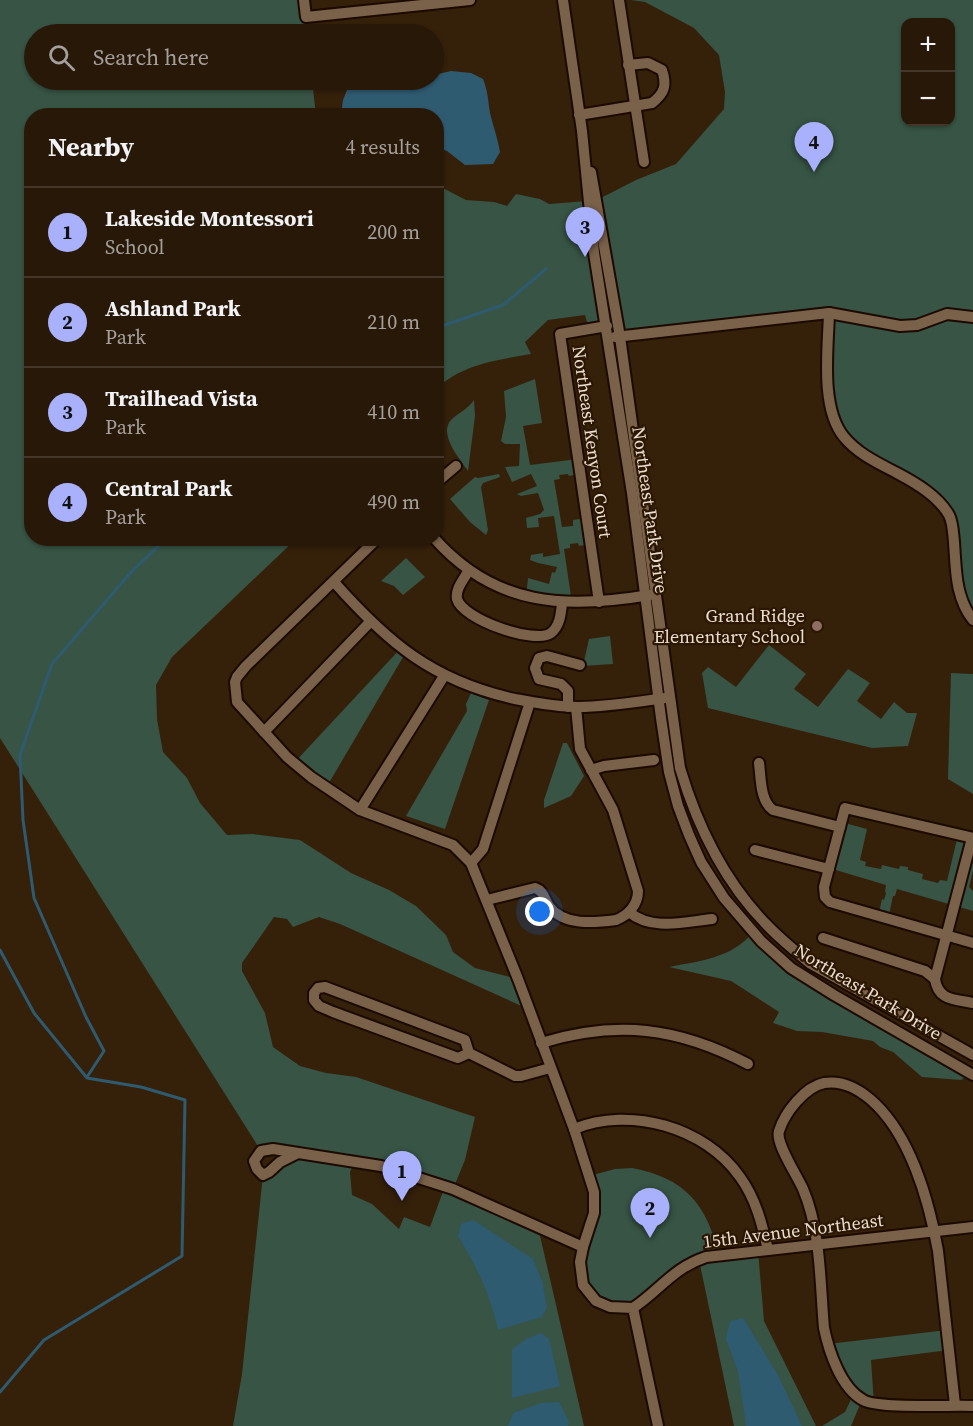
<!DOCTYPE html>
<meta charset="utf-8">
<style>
:root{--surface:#281808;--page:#302112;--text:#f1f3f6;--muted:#a5a09c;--line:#443729;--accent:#a9b0fc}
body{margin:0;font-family:"Source Serif 4",serif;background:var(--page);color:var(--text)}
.controls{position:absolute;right:18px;top:18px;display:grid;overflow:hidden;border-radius:12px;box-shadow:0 2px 4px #0004}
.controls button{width:54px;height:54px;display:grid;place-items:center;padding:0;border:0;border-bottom:2px solid var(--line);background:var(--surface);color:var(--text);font:30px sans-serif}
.you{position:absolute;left:540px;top:912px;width:21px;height:21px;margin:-15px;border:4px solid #fff;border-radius:50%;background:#1a73e8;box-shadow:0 0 0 9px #1a73e833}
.badge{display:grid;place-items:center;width:39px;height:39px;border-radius:50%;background:var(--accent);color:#111;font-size:20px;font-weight:700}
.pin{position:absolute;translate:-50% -50px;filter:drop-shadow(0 2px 3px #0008)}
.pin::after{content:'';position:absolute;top:32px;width:21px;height:18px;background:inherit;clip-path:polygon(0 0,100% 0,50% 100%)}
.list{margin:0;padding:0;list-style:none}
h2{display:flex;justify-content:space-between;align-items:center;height:78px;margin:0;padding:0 24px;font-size:26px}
h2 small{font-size:20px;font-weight:400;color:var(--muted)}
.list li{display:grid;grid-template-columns:39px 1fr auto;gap:18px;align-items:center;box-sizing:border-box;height:90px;padding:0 24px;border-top:2px solid var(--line)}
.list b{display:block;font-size:22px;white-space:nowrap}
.list p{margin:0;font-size:20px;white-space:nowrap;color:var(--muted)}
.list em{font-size:20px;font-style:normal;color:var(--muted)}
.icon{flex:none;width:33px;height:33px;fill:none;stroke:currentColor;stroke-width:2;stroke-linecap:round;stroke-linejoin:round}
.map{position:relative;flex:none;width:973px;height:1426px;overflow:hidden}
.search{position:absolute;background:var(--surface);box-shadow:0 2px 4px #0004;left:24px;top:24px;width:420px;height:66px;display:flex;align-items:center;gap:15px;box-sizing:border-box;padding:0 21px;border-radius:33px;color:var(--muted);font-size:22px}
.panel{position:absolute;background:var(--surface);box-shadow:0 2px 4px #0004;left:24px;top:108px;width:420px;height:438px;border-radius:24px}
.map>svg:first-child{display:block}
.green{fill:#375444;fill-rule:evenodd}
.water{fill:#2f5b71}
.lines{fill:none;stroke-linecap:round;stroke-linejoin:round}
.stream{stroke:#2f5b71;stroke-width:3}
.minor-casing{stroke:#1c0900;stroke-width:14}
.minor{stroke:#79614a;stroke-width:10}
.education-dot{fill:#8d6e63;stroke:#2b1702;stroke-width:2}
.labels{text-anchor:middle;stroke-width:4.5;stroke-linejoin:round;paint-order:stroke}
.street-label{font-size:18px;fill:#ecddd1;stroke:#2b1702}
.poi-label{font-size:18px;fill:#ecddd1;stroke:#2b1702;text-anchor:end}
</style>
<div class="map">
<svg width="973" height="1426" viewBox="0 0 973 1426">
<rect width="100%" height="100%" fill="#35200a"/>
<!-- green -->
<g class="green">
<path d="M0 0H304L308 34H34V80H312L316 115 32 116V538L296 539 172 657 156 685 157 719 163 752 187 778 200 803 227 835 253 834 300 840 351 873 389 890 416 906 446 935 453 952 475 968 518 979 528 1009 340 924 319 917 293 927 287 919 274 917 242 963V971L265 1013 273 1047 300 1066 326 1073 356 1077 475 1117 465 1160 453 1189 538 1227 584 1426H233L242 1374 263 1175 295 1154 261 1151 0 738ZM355 1161 445 1186 430 1227 404 1217 399 1229 372 1204 352 1195 350 1172Z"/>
<path d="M631 0H973V620L964 605 952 522 941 504 864 455 832 411 829 313 620 337 597 200 636 180 676 164 724 109 725 92 719 55 694 28 645 2ZM906 22H950V122H906Z"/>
<path d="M437 185 466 200 494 202 507 206 516 194 540 199 549 204 588 201 607 326 589 329 585 315 548 320 525 342 531 354C497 360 463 364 437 388Z"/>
<polygon points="535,379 542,423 523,426 530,465 578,459 580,474 569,476 568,474 559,475 560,479 554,480 562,527 573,526 573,520 587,518 590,544 579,546 578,543 570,544 570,548 564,549 572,603 526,597 528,578 549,584 552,572 555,573 557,567 538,563 530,560 531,555 543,553 543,557 560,554 554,516 538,518 539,527 527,528 526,518 540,514 544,510 538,493 521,496 517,494 537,486 531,474 512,482 505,467 519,466 520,444 505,444 501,441 506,417 504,391"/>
<path d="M474 400 475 416 468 471C460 459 437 433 452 419 460 412 468 409 474 400Z"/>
<polygon points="499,474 500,477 483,483 481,487 488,530 486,535 470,522 450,499 475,477 478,478"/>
<polygon points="406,558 425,577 403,595 394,586 381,581"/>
<polygon points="610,636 613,664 583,666 589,639"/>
<polygon points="769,645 806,674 794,689 818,707 848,669 870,683 857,701 881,719 894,702 907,713 917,713 908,746 872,748 708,708 702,673 708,667 736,687"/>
<polygon points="401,648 406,652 326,788 294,763"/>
<polygon points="951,673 973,674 973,794 948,779"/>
<polygon points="471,693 489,700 445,829 406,816 467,711 466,704"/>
<polygon points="563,743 567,743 584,776 571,796 544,808 544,800"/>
<polygon points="841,822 867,829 860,860 866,862 865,866 881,869 882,865 899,869 900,866 908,867 908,870 923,874 922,879 938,883 940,880 947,881 958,835 973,838 973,871 969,887 973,891 973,911 897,889 895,896 893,896 888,920 878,917 882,899 884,900 886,893 885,892 886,885 829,868"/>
<path d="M753 932 791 968 971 1073 961 1080 922 1077 893 1052 880 1047 873 1041 822 1032 797 1031 773 1023 779 1012 731 981 669 967C699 961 733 958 753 932Z"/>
<path d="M632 1168C685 1178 707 1204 719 1256L758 1251 764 1321 816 1426H734L699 1260 633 1308 596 1301 581 1273 593 1220 589 1176 615 1169Z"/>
<polygon points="947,1330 949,1350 871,1360 874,1404 862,1400 851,1426 822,1426 845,1412 854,1393 828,1344"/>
</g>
<!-- water -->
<g class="water">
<path d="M451 71 471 73 483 79C488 91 488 101 490 113 493 126 498 139 500 152L493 164 465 165 447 151 437 147 436 116 341 115 343 100 351 80H434V75Z"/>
<path d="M473 1220 533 1259 542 1281 547 1307 542 1317 498 1330C490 1294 477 1267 458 1236L461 1224Z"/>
<polygon points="743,1318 778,1375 802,1426 746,1426 738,1371 726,1339 730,1321"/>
<polygon points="541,1333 549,1339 560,1386 512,1398 512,1349 526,1339"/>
<polygon points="559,1402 569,1422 568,1426 508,1426 513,1413 541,1403"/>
</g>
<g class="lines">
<!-- stream -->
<g class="stream">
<polyline points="436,328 503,305 546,269"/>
<polyline points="0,950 34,1013 87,1078 141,1087 185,1100 182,1256 44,1340 0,1392"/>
<polyline points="87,1077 104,1051 86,1017 34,898 23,820 20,755 52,664 132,571 167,538"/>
</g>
<!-- minor casing -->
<g class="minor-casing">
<g id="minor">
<polyline points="304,0 306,17 470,0"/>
<polyline points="563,0 582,131 594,253 632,493 661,718 669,772 678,806 689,835 701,862 724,898 761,941 791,968 834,995 973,1075"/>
<polyline points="619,0 644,162"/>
<path d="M579 115 652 103C665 93 667 85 662 70L648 63 628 65"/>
<path d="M591 172 620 337 680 768C697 825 724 881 766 924 779 938 795 951 811 964L973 1055"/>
<path d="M829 313C828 349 820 408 844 437 858 454 878 463 897 473 916 483 938 496 949 515 953 523 953 533 954 542 956 569 955 597 973 620"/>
<polyline points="615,337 829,313 900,326 917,325 947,314 973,317"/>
<polyline points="436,483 456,466"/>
<polyline points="378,538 246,666 237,677 235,682 237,702 287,757 311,777 360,810 453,845 471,863 518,979 574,1129 594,1192 594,1213 583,1247 580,1262 583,1285 596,1301 610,1307 633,1308 658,1426"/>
<path d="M434 538C495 607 566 609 650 595"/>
<path d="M469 570C464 579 455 589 457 599 462 619 535 645 551 633 560 626 561 613 562 603"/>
<path d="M334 582C388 643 433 681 515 699 536 703 557 707 578 707 607 707 637 702 665 698"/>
<polyline points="599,602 560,334 607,326"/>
<polyline points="568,707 568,691 561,684 539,679 535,668 539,658 547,656 580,665"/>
<polyline points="264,732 370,622"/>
<path d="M759 763C761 778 760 801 773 810L840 827 824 887 825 897 830 902 973 943"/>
<polyline points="591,770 604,766 654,760"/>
<polyline points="360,810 444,676"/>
<polyline points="840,827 845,808 973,838"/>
<path d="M972 838 935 979C938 1001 955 999 973 1003"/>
<polyline points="755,850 829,869"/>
<polyline points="471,863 483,849 530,702"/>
<path d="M487 900 535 888C544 891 544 898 549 906 563 926 594 923 616 920 629 915 638 904 638 891L613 810 580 749 576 707"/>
<path d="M629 912C651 931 684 922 712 919"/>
<polyline points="823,938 925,971 935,979"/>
<path d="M541 1043C617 1020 677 1027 748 1064"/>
<polyline points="469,1053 458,1058 333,1012 319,1006 314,1000 314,993 318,988 325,987 465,1040 469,1053 515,1076 521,1076 550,1068"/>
<path d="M574 1129C630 1106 705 1127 740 1177 756 1199 762 1224 768 1250"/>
<polyline points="296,1154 280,1162 269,1172 263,1175 257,1169 254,1161 261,1151 273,1149 381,1166 453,1189 583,1247"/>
<path d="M633 1308C660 1290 673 1268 706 1257L973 1227"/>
<path d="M955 1405 938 1251C929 1201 910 1133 870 1099 857 1088 842 1080 824 1083 805 1087 785 1112 779 1131 775 1143 797 1175 803 1189 821 1231 820 1283 824 1328 829 1352 841 1388 863 1400 878 1409 951 1405 973 1406"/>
</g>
</g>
<!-- minor -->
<use href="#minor" class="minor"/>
</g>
<!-- markers -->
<circle class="education-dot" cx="817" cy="626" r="6"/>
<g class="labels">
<!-- street labels -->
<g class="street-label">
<text transform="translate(592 442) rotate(82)" y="6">Northeast Kenyon Court</text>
<text transform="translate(650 510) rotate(82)" y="6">Northeast Park Drive</text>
<text transform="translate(868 992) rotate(31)" y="6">Northeast Park Drive</text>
<text transform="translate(793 1231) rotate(-7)" y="6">15th Avenue Northeast</text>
</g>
<!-- poi labels -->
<g class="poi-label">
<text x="805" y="622">Grand Ridge<tspan x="805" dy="21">Elementary School</tspan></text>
</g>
</g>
</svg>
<div class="controls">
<button>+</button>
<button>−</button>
</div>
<div class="you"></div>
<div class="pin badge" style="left:402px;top:1201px">1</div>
<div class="pin badge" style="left:650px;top:1238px">2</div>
<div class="pin badge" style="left:585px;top:257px">3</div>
<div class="pin badge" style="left:814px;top:172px">4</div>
<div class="search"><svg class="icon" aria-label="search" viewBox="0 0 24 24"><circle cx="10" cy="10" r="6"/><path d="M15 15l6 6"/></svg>Search here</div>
<section class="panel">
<h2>Nearby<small>4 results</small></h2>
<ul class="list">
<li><span class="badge">1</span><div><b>Lakeside Montessori</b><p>School</p></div><em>200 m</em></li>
<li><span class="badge">2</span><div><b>Ashland Park</b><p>Park</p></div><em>210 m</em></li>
<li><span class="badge">3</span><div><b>Trailhead Vista</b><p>Park</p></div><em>410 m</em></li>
<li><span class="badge">4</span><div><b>Central Park</b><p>Park</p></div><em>490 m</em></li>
</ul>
</section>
</div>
